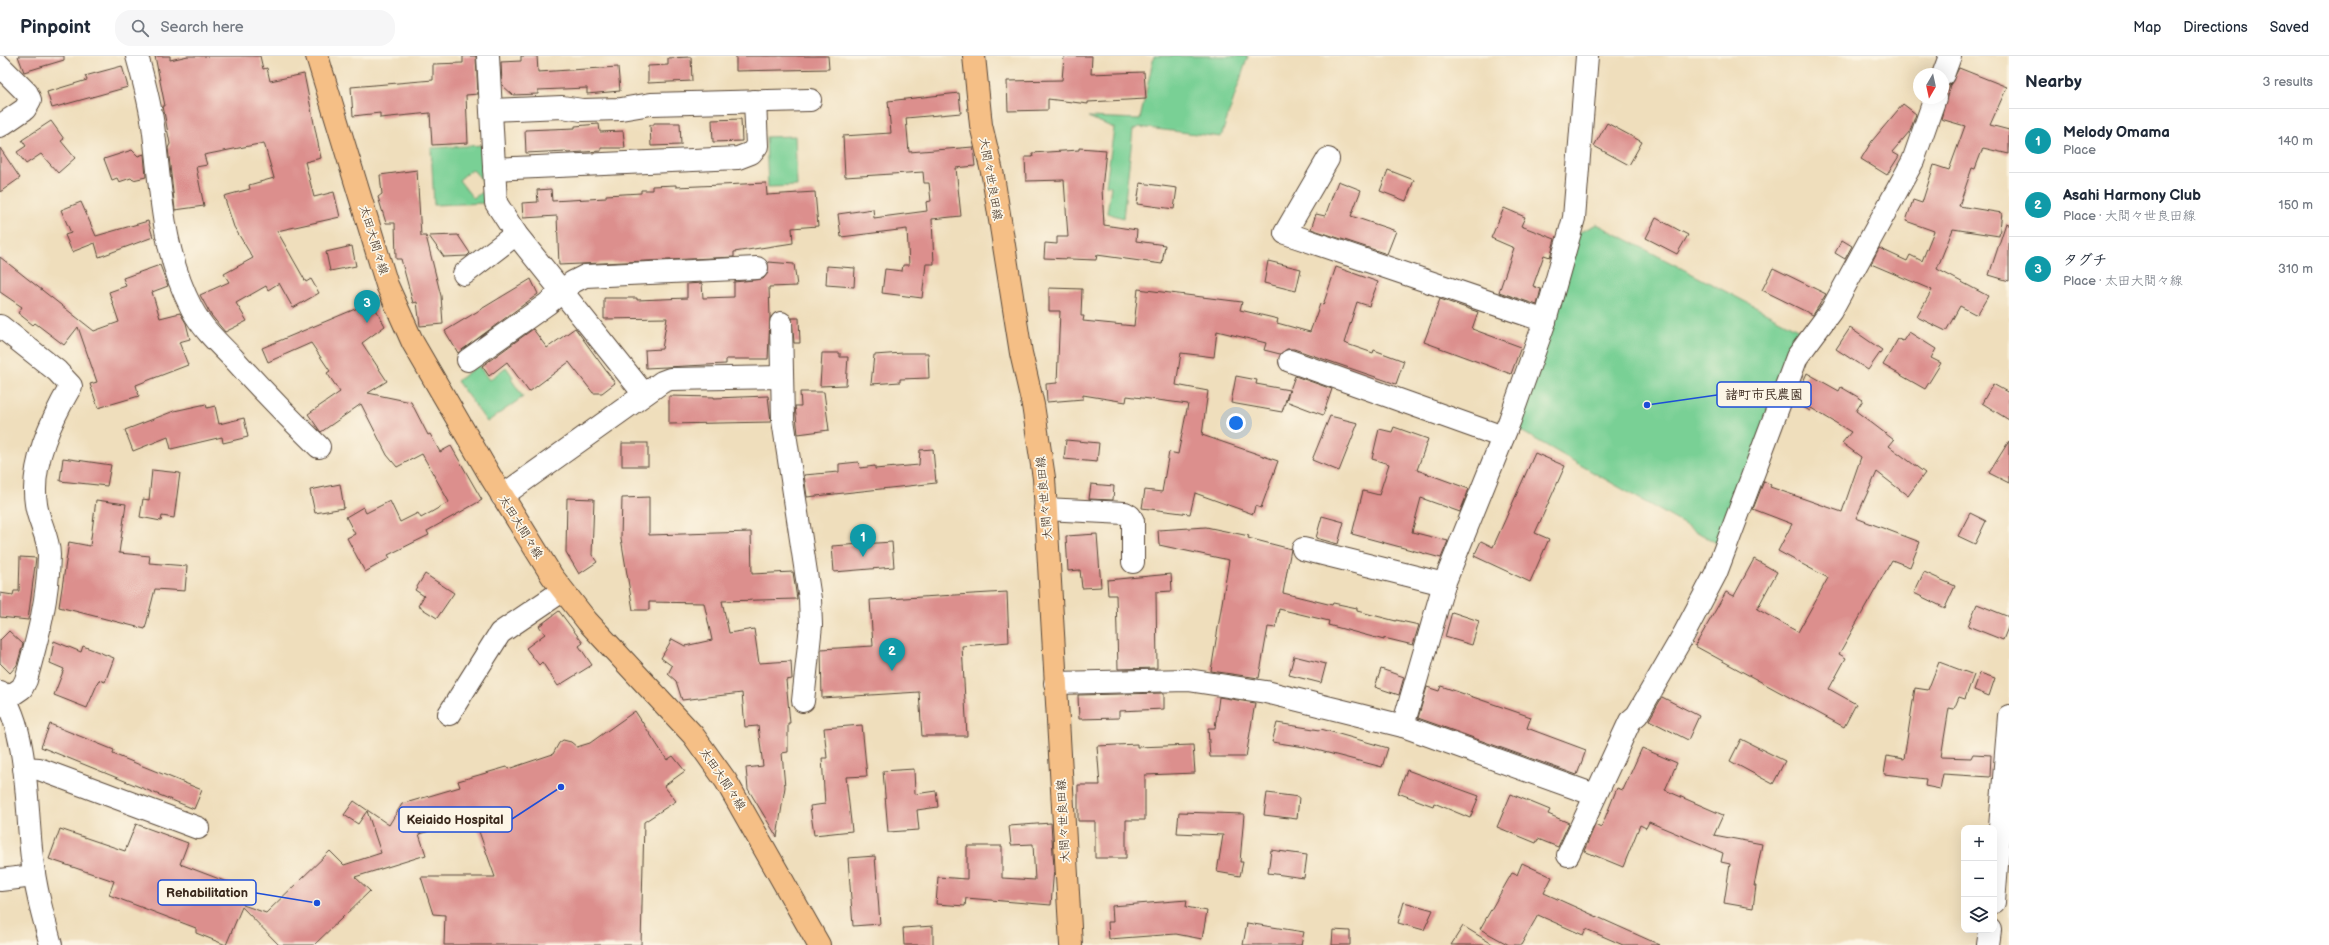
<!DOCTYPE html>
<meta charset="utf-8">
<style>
:root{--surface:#fff;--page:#f6f6f7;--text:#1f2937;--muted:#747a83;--line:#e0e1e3;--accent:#db2777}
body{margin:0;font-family:"Balsamiq Sans","Klee One",sans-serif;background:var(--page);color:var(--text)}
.controls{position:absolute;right:12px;bottom:12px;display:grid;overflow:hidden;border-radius:8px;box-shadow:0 4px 16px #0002}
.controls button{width:36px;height:36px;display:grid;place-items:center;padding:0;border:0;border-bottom:1px solid var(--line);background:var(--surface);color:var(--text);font:20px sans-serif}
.compass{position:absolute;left:1913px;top:12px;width:36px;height:36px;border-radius:50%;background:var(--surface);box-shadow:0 4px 16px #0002;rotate:189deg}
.you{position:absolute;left:1236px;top:367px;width:14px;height:14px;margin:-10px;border:3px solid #fff;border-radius:50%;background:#1a73e8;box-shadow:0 0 0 6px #1a73e833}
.badge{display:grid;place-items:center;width:26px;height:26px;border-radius:50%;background:var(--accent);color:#fff;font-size:13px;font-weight:700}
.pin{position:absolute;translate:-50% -33px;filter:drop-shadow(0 1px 2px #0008)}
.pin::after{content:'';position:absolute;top:21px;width:14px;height:12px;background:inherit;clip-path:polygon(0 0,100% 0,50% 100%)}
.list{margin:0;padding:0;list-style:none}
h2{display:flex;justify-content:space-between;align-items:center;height:52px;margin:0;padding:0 16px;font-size:17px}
h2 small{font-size:13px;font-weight:400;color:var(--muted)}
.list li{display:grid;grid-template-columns:26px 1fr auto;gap:12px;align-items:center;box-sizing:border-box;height:64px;padding:0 16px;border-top:1px solid var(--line)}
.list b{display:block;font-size:15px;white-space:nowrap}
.list p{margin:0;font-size:13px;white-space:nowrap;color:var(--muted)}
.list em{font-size:13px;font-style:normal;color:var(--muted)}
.icon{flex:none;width:22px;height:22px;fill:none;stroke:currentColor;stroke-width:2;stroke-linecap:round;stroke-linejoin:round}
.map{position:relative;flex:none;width:2009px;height:889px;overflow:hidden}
header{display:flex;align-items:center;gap:24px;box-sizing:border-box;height:56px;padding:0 20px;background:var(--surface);border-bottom:1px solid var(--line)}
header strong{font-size:19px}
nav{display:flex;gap:22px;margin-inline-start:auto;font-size:14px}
.search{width:280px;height:36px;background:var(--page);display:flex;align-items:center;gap:10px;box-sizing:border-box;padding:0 14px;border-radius:16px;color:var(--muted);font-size:15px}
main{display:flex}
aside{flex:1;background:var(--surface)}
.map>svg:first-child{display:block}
.green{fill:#79d095;stroke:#5a7d5a}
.building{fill:#dc8f8d}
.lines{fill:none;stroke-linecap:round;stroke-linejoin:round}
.minor-casing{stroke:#564536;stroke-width:24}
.major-casing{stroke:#564536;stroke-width:24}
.minor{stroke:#fff;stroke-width:22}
.major{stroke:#f5bf86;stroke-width:22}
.labels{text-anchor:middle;stroke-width:3.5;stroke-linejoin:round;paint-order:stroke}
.street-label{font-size:12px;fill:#3b2a1e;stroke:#fcf5e5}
.leader{fill:none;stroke:#1d4ed8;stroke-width:1.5}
.callout-dot{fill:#1d4ed8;stroke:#fcf5e5;stroke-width:1.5}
.callout{fill:#fcf5e5;stroke:#1d4ed8;stroke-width:1.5}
.callout-label{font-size:13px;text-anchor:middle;font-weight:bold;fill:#3b2a1e}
</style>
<header>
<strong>Pinpoint</strong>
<div class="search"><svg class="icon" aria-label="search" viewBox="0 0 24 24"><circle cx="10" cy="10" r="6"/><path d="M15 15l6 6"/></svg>Search here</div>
<nav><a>Map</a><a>Directions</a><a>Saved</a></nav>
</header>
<main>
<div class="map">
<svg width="2009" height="889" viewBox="0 0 2009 889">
<rect width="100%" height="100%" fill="#fcf5e5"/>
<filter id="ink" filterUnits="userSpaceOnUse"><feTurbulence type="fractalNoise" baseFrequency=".025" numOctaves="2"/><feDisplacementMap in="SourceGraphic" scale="8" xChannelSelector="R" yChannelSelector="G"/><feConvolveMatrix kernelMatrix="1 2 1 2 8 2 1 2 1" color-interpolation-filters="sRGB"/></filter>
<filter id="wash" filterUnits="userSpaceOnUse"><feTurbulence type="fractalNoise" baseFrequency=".012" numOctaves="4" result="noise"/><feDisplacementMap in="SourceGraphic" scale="16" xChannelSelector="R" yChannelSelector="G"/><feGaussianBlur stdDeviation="0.9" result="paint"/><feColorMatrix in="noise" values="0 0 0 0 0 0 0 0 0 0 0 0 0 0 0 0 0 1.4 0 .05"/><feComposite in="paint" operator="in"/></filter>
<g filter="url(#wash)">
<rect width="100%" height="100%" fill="#efdebc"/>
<!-- green -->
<g class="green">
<polygon points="1154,0 1248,0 1221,81 1139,71 1133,74 1123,162 1107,157 1111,130 1106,129 1114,72 1088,61 1140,63"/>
<polygon points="795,80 797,130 768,131 766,81"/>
<polygon points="484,89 486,128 472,113 459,124 473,142 486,134 488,147 434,149 431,92"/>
<polygon points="1597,168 1805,277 1720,489 1514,371 1578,177"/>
<polygon points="478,309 489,324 506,311 513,321 511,323 523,341 487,366 457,325"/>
</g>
<g id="blocks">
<!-- building -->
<g class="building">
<polygon points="18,0 64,0 64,4 24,16"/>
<polygon points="155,0 170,0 170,4 188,0 260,0 263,13 267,12 270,25 304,18 321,102 305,106 314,141 334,136 340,161 277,175 306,226 311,223 319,237 293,252 279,227 268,234 266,230 236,247 247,265 225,276 211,259 200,239 229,226 224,218 253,202 234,171 224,140 250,133 249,129 274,122 264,87 204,99 207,109 196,111 204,150 175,154 168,92 170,88 163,50 165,50"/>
<polygon points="463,0 476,0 478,38 466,39 468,87 432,89 430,57 380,62 380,57 353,60 351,31 433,24 433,8 463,7"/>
<polygon points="521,0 537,0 538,16 618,11 620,35 587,38 587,32 538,34 538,38 513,39 502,29 501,6 521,5"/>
<polygon points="736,0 828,0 829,13 736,15"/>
<polygon points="1064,0 1092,0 1091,18 1144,16 1146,43 1088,46 1088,48 1048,43 1048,54 1008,55 1007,25 1062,24"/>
<polygon points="691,1 692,25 648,27 648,10 668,9 668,2"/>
<polygon points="122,10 128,31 52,52 47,36 87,24 85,20"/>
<polygon points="1959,12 2007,31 1990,69 2009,74 2009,98 1983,92 1975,113 1972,112 1959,150 2002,157 1999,180 1953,173 1937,213 1988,240 1977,259 1960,250 1946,275 1917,261 1932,234 1871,208 1879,192 1907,205 1910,199 1922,205 1934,175 1906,165 1913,144 1922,147 1934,109 1949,114 1965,70 1941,63 1950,29"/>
<polygon points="959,37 961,57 906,62 909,96 973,91 975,110 956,112 961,160 932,163 934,208 926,208 922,242 882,237 885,213 902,215 903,209 909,209 907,173 841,181 838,158 873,153 874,162 927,155 926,146 931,145 929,127 924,127 923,116 845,121 843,80 891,77 888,45"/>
<polygon points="1903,48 1916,58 1910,75 1892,96 1899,100 1887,119 1861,103 1872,85"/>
<polygon points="741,63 742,85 713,86 712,64"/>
<polygon points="51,65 64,83 61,85 75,102 58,117 41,98 26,108 17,96 26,90 22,84"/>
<polygon points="654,67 680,67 681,89 651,90 650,69 654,69"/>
<polygon points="1607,67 1642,86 1629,109 1594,90"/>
<polygon points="599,68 600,76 623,75 625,92 601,92 601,95 567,97 566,95 526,97 525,74 575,72 575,70"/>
<polygon points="0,92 20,122 0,136"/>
<polygon points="1079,92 1106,94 1102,133 1104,169 1137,174 1136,185 1165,189 1162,208 1097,199 1096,204 1044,202 1045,187 1057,188 1057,181 1068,181 1064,124 1026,125 1025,101 1033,101 1032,97 1079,94"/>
<polygon points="132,94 138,100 144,98 146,121 133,124 131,122 119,126 117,122 112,124 104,103"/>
<polygon points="417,114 421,180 426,180 441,240 443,268 420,270 417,246 413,247 401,203 396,203 395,167 386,167 378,141 382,138 380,119"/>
<polygon points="1388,114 1414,124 1406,145 1380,135"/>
<polygon points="1338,125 1361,134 1351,160 1396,175 1387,198 1311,173 1316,158 1325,160"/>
<polygon points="766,127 767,139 815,136 818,170 792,172 793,187 734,196 734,201 559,209 557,160 523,162 522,147 538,146 537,134 551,133 552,145 606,142 606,139 641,137 641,134 652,134 652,130 676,129 676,131"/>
<polygon points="1140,127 1177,132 1174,153 1137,148"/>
<polygon points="81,146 96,180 148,165 153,181 99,201 95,187 72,196 65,179 71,177 61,154"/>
<polygon points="1504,152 1525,161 1521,170 1555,183 1550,201 1544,199 1533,230 1541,233 1537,249 1499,236 1514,192 1491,182"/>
<polygon points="1656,162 1688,179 1677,198 1646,182"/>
<polygon points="2006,167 2009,168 2009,225 1989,219"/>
<polygon points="458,179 470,197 467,200 444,201 429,180"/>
<polygon points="1842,184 1852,190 1845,203 1835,197"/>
<polygon points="352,190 356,210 330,215 326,196"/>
<polygon points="0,201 94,275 119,266 109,236 126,230 123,222 160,209 168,230 152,236 160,262 180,257 186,267 190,283 179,286 188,309 136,329 139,340 98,352 90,328 97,326 78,271 64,289 35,267 33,269 18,257 22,251 0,236"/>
<polygon points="1268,205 1301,213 1296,235 1264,227"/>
<polygon points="768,206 794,208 797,230 769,231 770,261 768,303 726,303 726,308 646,312 645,294 662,293 667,262 604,263 604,242 637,242 637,244 687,242 687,228 702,227 703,242 734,241 734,226 763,223 768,217"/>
<polygon points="827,210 855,212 854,231 826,229"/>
<polygon points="1336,211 1378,226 1369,250 1357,246 1344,287 1373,297 1374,294 1404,305 1396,328 1294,293 1287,293 1280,298 1264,294 1266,287 1217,275 1214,301 1181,297 1176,329 1208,335 1202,379 1278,405 1261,452 1255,450 1253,458 1195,437 1190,458 1142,452 1145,434 1162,436 1169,396 1178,398 1188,348 1127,340 1126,346 1083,339 1083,343 1047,346 1046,328 1057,327 1060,255 1049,255 1049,232 1082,233 1081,260 1084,260 1083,265 1134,270 1138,233 1242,246 1240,254 1278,263 1277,267 1310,276 1320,248 1323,249"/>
<polygon points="1773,212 1826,238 1813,259 1762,234"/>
<polygon points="531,223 538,238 458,297 445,275"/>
<polygon points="1440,243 1478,256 1472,273 1521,291 1511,318 1424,286"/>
<polygon points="372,246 385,270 362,287 387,325 368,337 411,346 428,379 430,378 440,396 451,390 482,444 427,475 429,479 388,499 390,502 365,516 347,482 355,478 346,461 363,451 366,457 390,445 400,466 418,457 421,462 449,446 422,398 397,411 387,399 361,348 321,376 320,375 308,358 340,336 327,317 330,315 311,287 268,306 262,292"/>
<polygon points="792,262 799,262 800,287 794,287"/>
<polygon points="575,272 615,327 602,337 593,337 569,306 529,336 507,306 489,320 482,310 533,273 547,292"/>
<polygon points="1850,272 1882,294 1868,314 1836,293"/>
<polygon points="1909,276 1936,293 1931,302 1941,307 1925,333 1883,309 1898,283 1903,285"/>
<polygon points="822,297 840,297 840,301 848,301 846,329 820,330"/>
<polygon points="903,297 928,297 929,322 900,323 900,326 871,328 874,299"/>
<polygon points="1807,317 1839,335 1841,331 1863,344 1856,355 1894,384 1889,390 1925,417 1908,440 1877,416 1856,462 1920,486 1910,511 1892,504 1839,598 1846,602 1829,633 1856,648 1844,671 1695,590 1726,536 1734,540 1754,503 1777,516 1757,553 1798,576 1828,522 1778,495 1792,468 1753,453 1764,425 1771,429 1770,431 1842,456 1861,401 1842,387 1851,376 1811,352 1810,355 1794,346"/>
<polygon points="1236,320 1257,324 1256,328 1289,334 1282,356 1231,347"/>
<polygon points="1295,320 1332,333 1323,359 1286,345"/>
<polygon points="1993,328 2009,337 2009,364 1982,347"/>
<polygon points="800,336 824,336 829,374 798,378 795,350 801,350"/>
<polygon points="669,340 714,341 714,342 768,340 771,366 669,368"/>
<polygon points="206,348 207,352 215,350 219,368 244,362 248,381 223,387 222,381 171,393 168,381 133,395 125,374 174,355"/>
<polygon points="1330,360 1358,367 1339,415 1312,404"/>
<polygon points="1394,371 1428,383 1417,414 1469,433 1460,456 1421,442 1412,476 1448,485 1441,502 1352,478 1363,435 1379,439 1389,408 1372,403 1379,373 1392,376"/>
<polygon points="1066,384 1099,387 1097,406 1064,403"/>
<polygon points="2009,385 2009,427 1989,417"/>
<rect x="622" y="387" width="26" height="23"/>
<polygon points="933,393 936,427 807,441 804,419 839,416 839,408 858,406 860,412 875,410 875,413 919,409 920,394"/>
<polygon points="1535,397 1565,410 1535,477 1549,483 1530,526 1474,500 1481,485 1493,491"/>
<polygon points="63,402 111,409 107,430 60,425"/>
<polygon points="152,414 180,417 174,462 162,460 161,465 140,461 143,443 149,444"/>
<polygon points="340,428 344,452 315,457 310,434"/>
<polygon points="1091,428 1114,430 1113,444 1089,443"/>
<polygon points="649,441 649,479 751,476 752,518 793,516 797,543 722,545 729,577 754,573 759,607 791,605 792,623 786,624 790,667 788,667 788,696 782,697 785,731 777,781 748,733 746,712 763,710 758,670 745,671 742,637 682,644 676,625 668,618 672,610 661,602 672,583 685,590 712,584 704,547 649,546 649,554 633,554 621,482 622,442"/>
<polygon points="567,442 594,443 592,499 597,506 579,518 566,496"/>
<polygon points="96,444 126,448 119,497 150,500 149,507 187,510 185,535 155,533 145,573 59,551 69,486 90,490"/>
<polygon points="1970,457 1986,465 1975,488 1958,480"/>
<polygon points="1322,460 1344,466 1338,488 1316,482"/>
<polygon points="1206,471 1249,480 1248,482 1291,493 1283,537 1332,549 1333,547 1357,552 1357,555 1396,565 1396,564 1419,569 1413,589 1384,582 1384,584 1328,569 1329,565 1279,553 1276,572 1268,571 1259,622 1211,615 1229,504 1159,489 1158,474"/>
<polygon points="1097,478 1101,531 1082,532 1080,514 1068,515 1066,480"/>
<polygon points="892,486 894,511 834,516 832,490"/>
<polygon points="20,501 36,502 28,564 0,561 0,537 13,539 14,535 19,535"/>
<polygon points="1924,516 1955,530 1945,552 1914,537"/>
<polygon points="425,518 454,537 437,562 418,550 424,540 415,534"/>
<polygon points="1171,518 1172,535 1156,536 1157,612 1118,613 1116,539 1108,539 1107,524"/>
<polygon points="1007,536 1009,586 962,590 967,680 922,680 919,636 822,642 821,593 873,590 870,544"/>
<polygon points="1977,548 2009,561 2009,569 2003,584 1968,570"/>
<polygon points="559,555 583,587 579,590 592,609 558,630 542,606 539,609 526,592 545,578 539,570"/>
<polygon points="1452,556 1479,565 1472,589 1445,581"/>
<polygon points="9,575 23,588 17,609 10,617 0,607 0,584"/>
<polygon points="54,585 81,596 83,590 114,602 105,626 99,624 87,652 54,639 64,613 50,607"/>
<polygon points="1294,600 1326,608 1321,627 1289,619"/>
<polygon points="1939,606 1974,619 1965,643 1959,641 1954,653 1949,652 1941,701 1971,702 1973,698 1991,699 1990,721 1943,718 1940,733 1925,730 1926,723 1884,718 1887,700 1904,703 1915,632 1928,634"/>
<polygon points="1381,613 1404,621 1399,639 1375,631"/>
<polygon points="1980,617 1995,622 1989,640 1974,634"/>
<polygon points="1441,630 1531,661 1527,672 1586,694 1577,719 1418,662 1427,631 1439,635"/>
<polygon points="1164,637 1164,653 1119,655 1119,662 1079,663 1078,639"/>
<polygon points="1219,641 1255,647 1246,701 1210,701 1208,672 1215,672"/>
<polygon points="1662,641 1699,660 1688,684 1649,664"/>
<polygon points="635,655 667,704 673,700 685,715 664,730 676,745 644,766 641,889 444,889 445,859 433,858 421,821 495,821 476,767 473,767 472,763 419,778 426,799 355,821 370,835 314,889 279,889 242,851 226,889 196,877 196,872 109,839 114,825 49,803 60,773 125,795 136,768 188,787 180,808 248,834 243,849 266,857 330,795 344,809 381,797 367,755 358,768 344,759 354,745 389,769 402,748 460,731 458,725 507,711 508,713 553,698 559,687 563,684 571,686 577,691 590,687"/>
<polygon points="1277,667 1320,674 1321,673 1388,692 1382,711 1305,691 1272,686"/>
<polygon points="50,668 114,694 113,698 202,734 194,753 41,691"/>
<polygon points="862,669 867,720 846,721 852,775 814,779 810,750 825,748 822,702 827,702 824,672"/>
<polygon points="1741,683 1785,705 1773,728 1730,705"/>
<polygon points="1137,688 1137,691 1193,689 1195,717 1145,719 1145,764 1126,764 1126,802 1095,802 1095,765 1078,765 1078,729 1100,729 1097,690"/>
<polygon points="1642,692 1677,707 1665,734 1723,759 1714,779 1762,788 1754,830 1756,830 1753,852 1724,847 1730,808 1721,806 1723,797 1649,766 1646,772 1640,769 1623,811 1584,795 1595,769 1601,772 1617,732 1623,734"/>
<polygon points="914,713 915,738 936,735 938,751 917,754 919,774 888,776 883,715"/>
<polygon points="1407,714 1479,740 1470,762 1434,747 1433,750 1398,737"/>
<polygon points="1267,737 1299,741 1297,763 1264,759"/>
<polygon points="1511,738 1550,754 1548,758 1569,767 1558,791 1538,783 1536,787 1497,771"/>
<polygon points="1179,756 1244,758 1240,806 1243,806 1240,820 1217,816 1223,779 1177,777"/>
<polygon points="1051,767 1054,812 1051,849 966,842 965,850 936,848 938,821 967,823 967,790 1002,790 1002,822 1035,824 1033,788 1011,789 1009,770"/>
<polygon points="1271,794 1307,799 1304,822 1268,817"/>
<polygon points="875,800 880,868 853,870 848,802"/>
<polygon points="1522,807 1552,821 1544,837 1660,889 1623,889 1586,873 1583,879 1538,859 1521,889 1509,889 1480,873 1512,817 1517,819"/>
<polygon points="1187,844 1186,851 1207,855 1202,883 1176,878 1109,883 1108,866 1113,866 1112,850"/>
<polygon points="1404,846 1433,854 1424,874 1398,867"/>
<polygon points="1247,867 1304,876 1301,889 1243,889"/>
<polygon points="933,870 933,889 904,889 903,872"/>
<polygon points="1463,870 1494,889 1451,889"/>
<polygon points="1333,874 1350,875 1350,889 1332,889"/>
</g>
</g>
</g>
<g filter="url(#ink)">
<use href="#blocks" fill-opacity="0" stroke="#564536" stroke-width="1"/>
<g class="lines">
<!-- minor casing -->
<g class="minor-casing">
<g id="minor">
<path d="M137 0C144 25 151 51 154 77 161 137 163 198 192 253 202 272 218 287 233 302 261 333 289 362 319 391"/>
<polyline points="488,0 496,147 516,178 644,338"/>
<polyline points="0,10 27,37 30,44 25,53 0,70"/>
<polyline points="1943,19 1950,0"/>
<polyline points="491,54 562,51 582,54 621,53 651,48 810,44"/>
<polyline points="1328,103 1285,177 1545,265"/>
<polyline points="494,113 738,102 751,97 757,90 755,45"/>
<polyline points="464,218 516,178"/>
<polyline points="781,267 783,364 810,543 811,569 803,645"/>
<path d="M0 270 57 315 71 330C51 364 30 409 36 448 38 465 49 481 49 499 48 545 38 580 26 624L22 632 6 643"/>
<polyline points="468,304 547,248 573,226 585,220 757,212"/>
<polyline points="1290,305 1503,381"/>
<polyline points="502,440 662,326 670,323 781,321"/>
<polyline points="1045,453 1125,457 1130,460 1133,465 1133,506"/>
<polyline points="1303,493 1444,528"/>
<polyline points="1055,627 1188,624 1266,636 1403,670 1595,739"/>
<path d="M0 636C29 673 26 755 32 802 35 832 43 860 51 889"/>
<polyline points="449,658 500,577 562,535"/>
<polyline points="1403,670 1444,528 1510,364 1545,265 1574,162 1587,0"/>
<polyline points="24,712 39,713 198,772"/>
<polyline points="1568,799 1630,665 1637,659 1684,578 1716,517 1797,301 1831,255 1913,105 1935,42"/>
<polyline points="0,824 34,820"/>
<polyline points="1994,846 2009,660"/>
<polyline points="1988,889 1990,874"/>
</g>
</g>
<!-- major casing -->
<g class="major-casing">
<g id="major">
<polyline points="317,0 387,229 413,287 492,423 552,520 587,565 693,679 726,725 819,889"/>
<polyline points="974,0 981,69 993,120 1021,297 1033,349 1044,422 1071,889"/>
</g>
</g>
<!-- minor -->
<use href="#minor" class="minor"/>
<!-- major -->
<use href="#major" class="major"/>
</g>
</g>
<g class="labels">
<!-- street labels -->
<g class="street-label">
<text transform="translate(991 123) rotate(80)" y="4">大間々世良田線</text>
<text transform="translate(374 184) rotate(73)" y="4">太田大間々線</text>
<text transform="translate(1044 442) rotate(-95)" y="4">大間々世良田線</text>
<text transform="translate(521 471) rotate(58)" y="4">太田大間々線</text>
<text transform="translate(723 723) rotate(56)" y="4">太田大間々線</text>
<text transform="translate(1063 765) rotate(-93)" y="4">大間々世良田線</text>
</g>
</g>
<!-- callouts -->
<path class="leader" d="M1647 349L1717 339M561 731L512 763M317 847L256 837"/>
<g class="callout-dot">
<circle cx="1647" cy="349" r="4"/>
<circle cx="561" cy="731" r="4"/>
<circle cx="317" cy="847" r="4"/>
</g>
<g class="callout">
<rect x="1717" y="326" width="94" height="25" rx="4"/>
<rect x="399" y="751" width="113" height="25" rx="4"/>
<rect x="158" y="824" width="98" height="25" rx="4"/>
</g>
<g class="callout-label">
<text x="1764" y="343">諸町市民農園</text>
<text x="455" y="768">Keiaido Hospital</text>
<text x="207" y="841">Rehabilitation</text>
</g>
</svg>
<div class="controls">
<button>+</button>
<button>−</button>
<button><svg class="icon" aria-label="layers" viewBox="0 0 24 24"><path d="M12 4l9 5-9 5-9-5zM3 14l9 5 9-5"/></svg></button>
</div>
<svg class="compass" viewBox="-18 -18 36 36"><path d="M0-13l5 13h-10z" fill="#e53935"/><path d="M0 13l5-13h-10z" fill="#747a83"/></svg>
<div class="you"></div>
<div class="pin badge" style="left:863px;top:501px;background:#0f9aa8">1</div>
<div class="pin badge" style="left:892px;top:615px;background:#0f9aa8">2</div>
<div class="pin badge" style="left:367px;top:267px;background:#0f9aa8">3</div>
</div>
<aside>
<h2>Nearby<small>3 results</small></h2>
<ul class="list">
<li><span class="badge" style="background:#0f9aa8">1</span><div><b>Melody Omama</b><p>Place</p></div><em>140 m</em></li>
<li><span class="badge" style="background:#0f9aa8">2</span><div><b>Asahi Harmony Club</b><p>Place · 大間々世良田線</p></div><em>150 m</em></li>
<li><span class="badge" style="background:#0f9aa8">3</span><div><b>タグチ</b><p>Place · 太田大間々線</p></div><em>310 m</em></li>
</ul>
</aside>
</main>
